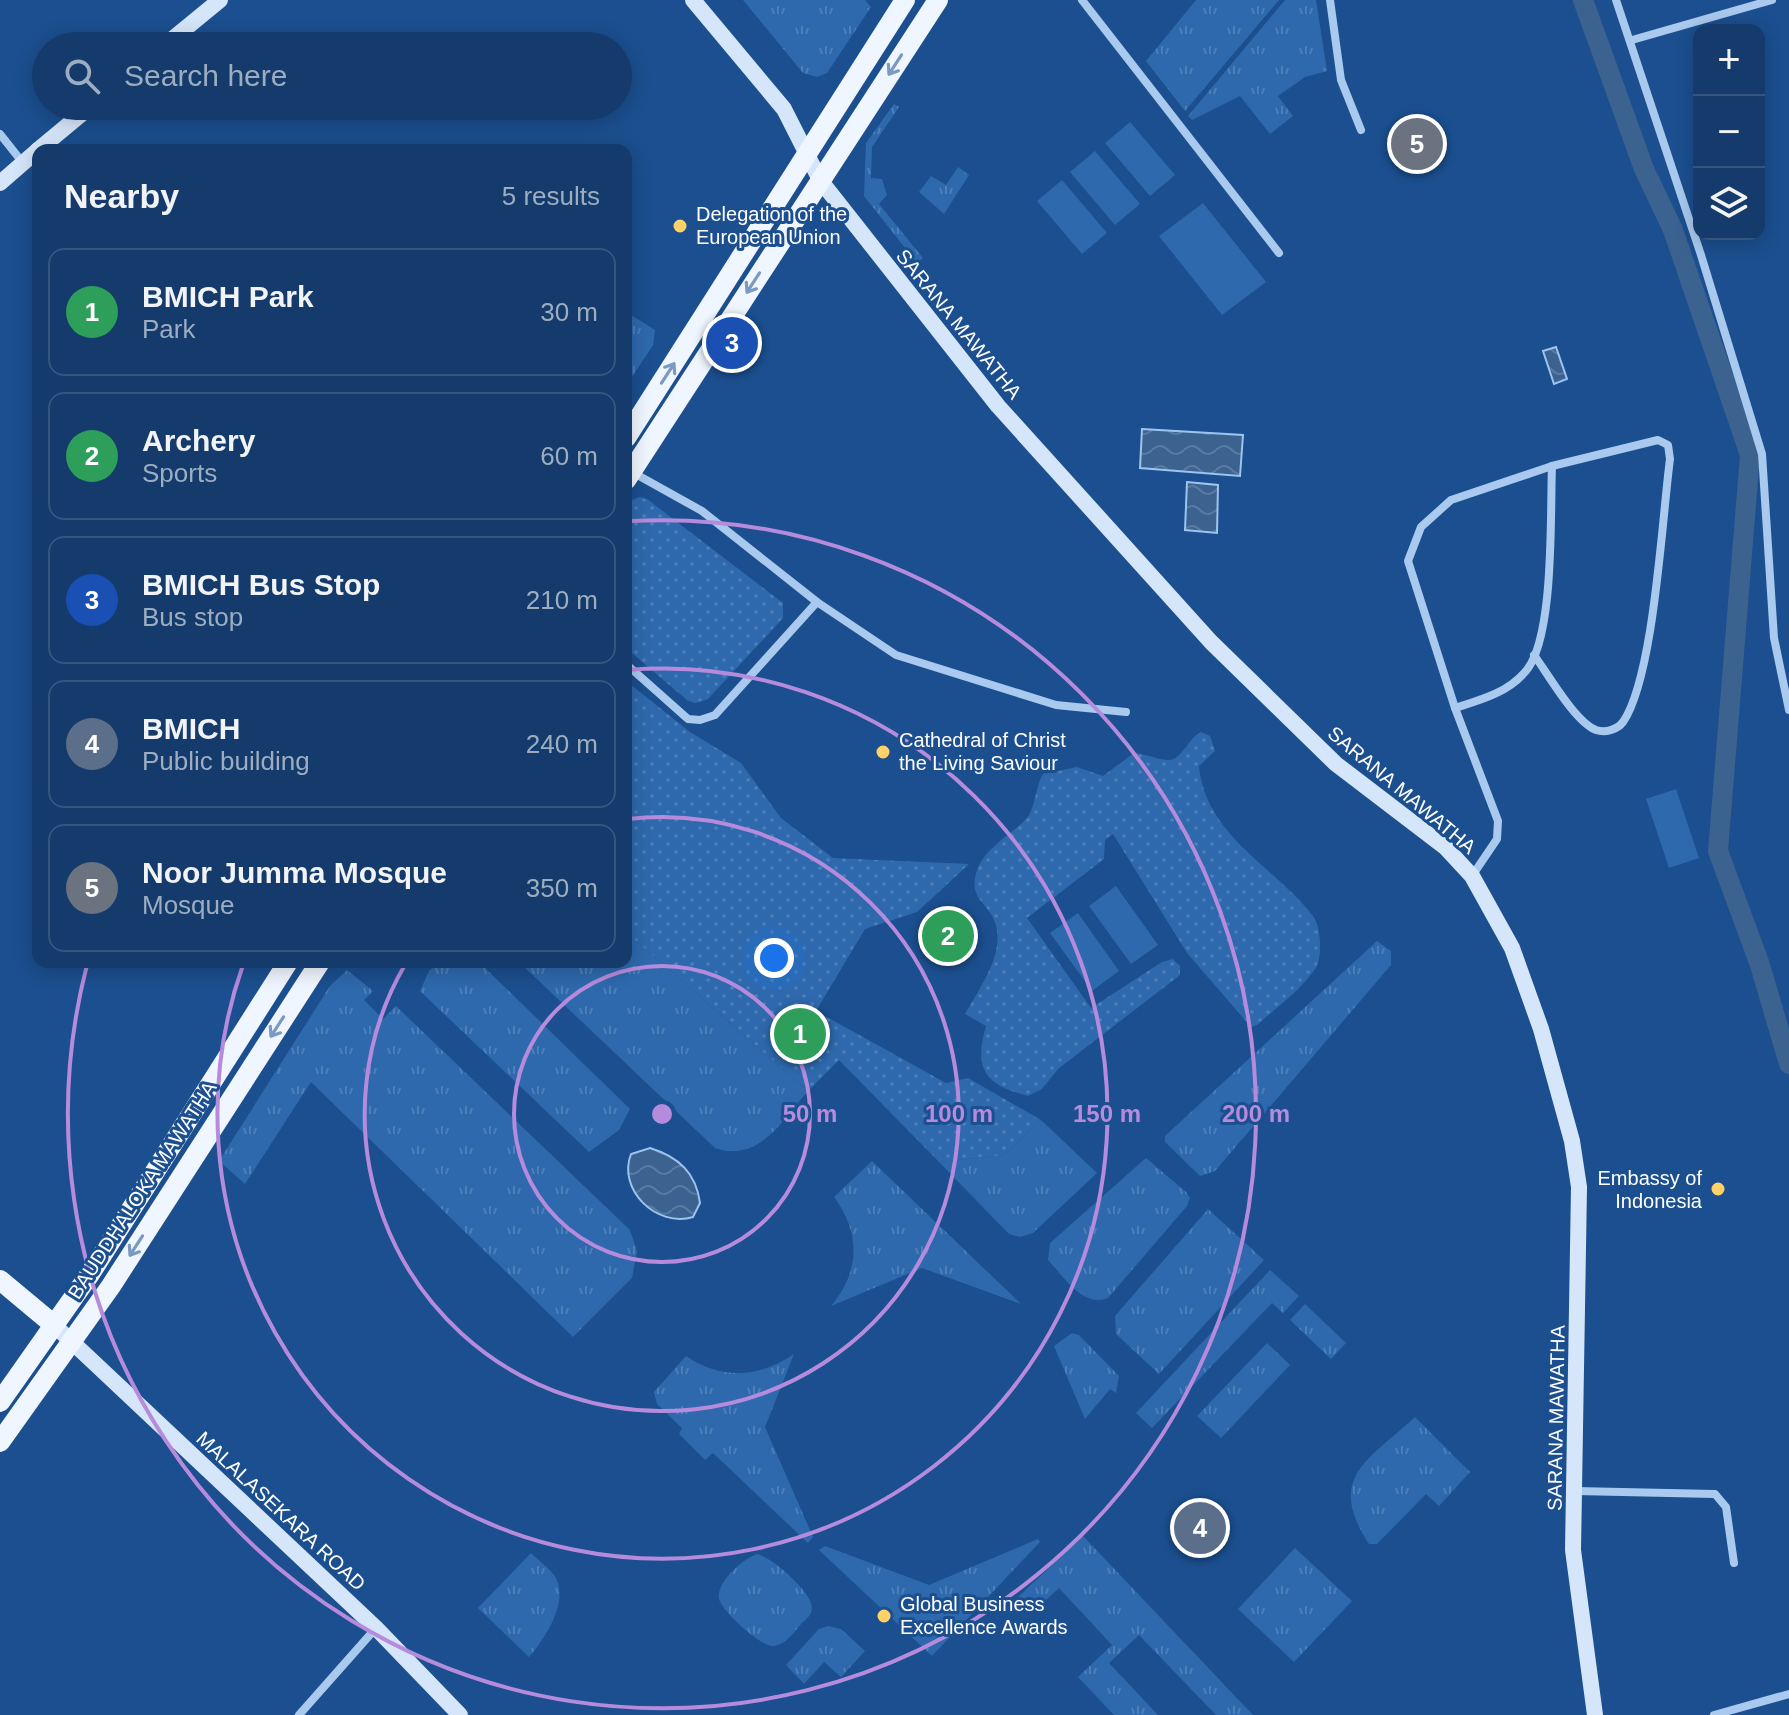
<!DOCTYPE html>
<meta charset="utf-8">
<style>
:root{--surface:#143b6b;--page:#214673;--text:#f1f3f6;--muted:#9dadc1;--line:#33557e;--accent:#ea580c}
body{margin:0;font-family:Arial,sans-serif;background:var(--page);color:var(--text)}
.controls{position:absolute;right:24px;top:24px;display:grid;overflow:hidden;border-radius:16px;box-shadow:0 4px 20px #0003}
.controls button{width:72px;height:72px;display:grid;place-items:center;padding:0;border:0;border-bottom:2px solid var(--line);background:var(--surface);color:var(--text);font:40px sans-serif}
.you{position:absolute;left:774px;top:958px;width:28px;height:28px;margin:-20px;border:6px solid #fff;border-radius:50%;background:#1a73e8;box-shadow:0 0 0 12px #1a73e833}
.badge{display:grid;place-items:center;width:52px;height:52px;border-radius:50%;background:var(--accent);color:#fff;font-size:26px;font-weight:700}
.pin{position:absolute;translate:-50% -50%;border:4px solid #fff;box-shadow:0 2px 8px #0006}
.list{margin:0;padding:0;list-style:none}
h2{display:flex;justify-content:space-between;align-items:center;height:104px;margin:0;padding:0 32px;font-size:34px}
h2 small{font-size:26px;font-weight:400;color:var(--muted)}
.list li{display:grid;grid-template-columns:52px 1fr auto;gap:24px;align-items:center;box-sizing:border-box;height:128px;margin:0 16px 16px;padding:0 16px;border:2px solid var(--line);border-radius:16px}
.list b{display:block;font-size:30px;white-space:nowrap}
.list p{margin:0;font-size:26px;white-space:nowrap;color:var(--muted)}
.list em{font-size:26px;font-style:normal;color:var(--muted)}
.icon{flex:none;width:44px;height:44px;fill:none;stroke:currentColor;stroke-width:2;stroke-linecap:round;stroke-linejoin:round}
.map{position:relative;flex:none;width:1789px;height:1715px;overflow:hidden}
.search{position:absolute;background:var(--surface);box-shadow:0 4px 20px #0003;left:32px;top:32px;width:600px;height:88px;display:flex;align-items:center;gap:20px;box-sizing:border-box;padding:0 28px;border-radius:44px;color:var(--muted);font-size:30px}
.panel{position:absolute;background:var(--surface);box-shadow:0 4px 20px #0003;left:32px;top:144px;width:600px;height:824px;border-radius:16px}
.map>svg:first-child{display:block}
.grass{fill:url(#grass-tufts)}
.park{fill:url(#park-dots)}
.pitch{fill:#2e69ad}
.water{fill:url(#water-waves);stroke:#9cc4f0;stroke-width:2}
.lines{fill:none;stroke-linecap:round;stroke-linejoin:round}
.canal{stroke:#3c6290;stroke-width:20}
.street{stroke:#a9c9ee;stroke-width:8}
.secondary{stroke:#d6e6fa;stroke-width:16}
.primary{stroke:#f0f6ff;stroke-width:20}
.oneway{stroke:#7b9ac1}
.ring{fill:none;stroke:#b68bdc;stroke-width:4}
.poi-dot{fill:#ffd166;stroke:#1b4f8f;stroke-width:3}
.labels{text-anchor:middle;stroke-width:6;stroke-linejoin:round;paint-order:stroke}
.poi-label{font-size:20px;fill:#fff;stroke:#1b4f8f;text-anchor:start}
.street-label{font-size:20px;fill:#fff;stroke:#1b4f8f}
.centre{fill:#b68bdc;stroke:#1b4f8f;stroke-width:4}
.ring-label{font-size:24px;text-anchor:middle;font-weight:bold;fill:#b68bdc;stroke:#1b4f8f;stroke-width:6;stroke-linejoin:round;paint-order:stroke}
</style>
<div class="map">
<svg width="1789" height="1715" viewBox="0 0 1789 1715">
<defs>
<pattern id="grass-tufts" width="24" height="20" patternUnits="userSpaceOnUse" patternTransform="scale(2)"><rect width="24" height="20" fill="#2e69ad"/><path d="M3 7l-1-3M5 7V3M7 7l1-3M15 17l-1-3M17 17v-4M19 17l1-3" fill="none" stroke="#4d80b9"/></pattern>
<pattern id="park-dots" width="8" height="8" patternUnits="userSpaceOnUse" patternTransform="scale(2)"><rect width="8" height="8" fill="#2e69ad"/><path d="M2 2h.1M6 6h.1" fill="none" stroke="#4d80b9" stroke-width="1.8" stroke-linecap="round"/></pattern>
<pattern id="water-waves" width="16" height="10" patternUnits="userSpaceOnUse" patternTransform="scale(2)"><rect width="16" height="10" fill="#3c6290"/><path d="M0 5q4-4 8 0t8 0" fill="none" stroke="#597aa1"/></pattern>
</defs>
<rect width="100%" height="100%" fill="#1b4f8f"/>
<!-- grass -->
<g class="grass">
<polygon points="743,0 865,0 871,7 827,73 817,77 803,73"/>
<polygon points="1196,0 1279,0 1185,111 1146,61"/>
<polygon points="1285,0 1316,0 1327,71 1305,77 1278,96 1293,116 1270,134 1240,96 1192,120 1188,116"/>
<polygon points="894,104 899,107 872,147 871,178 882,179 887,195 879,204 923,258 917,263 864,196 866,143"/>
<polygon points="958,167 969,175 944,214 919,192 931,176 946,185"/>
<polygon points="626,312 655,330 653,345 626,386"/>
<path d="M626 932 808 1091C782 1121 759 1163 715 1148L519 962H626Z"/>
<polygon points="1377,941 1391,951 1391,965 1215,1171 1200,1176 1165,1142 1165,1136"/>
<polygon points="440,962 479,962 630,1109 619,1130 589,1152 420,991 429,971"/>
<polygon points="347,970 373,991 364,1000 383,1019 396,1006 630,1230 637,1251 632,1278 573,1337 311,1082 245,1184 219,1161 330,986"/>
<polygon points="1041,1120 1097,1173 1033,1233 1020,1237 1009,1234 939,1162 1004,1155"/>
<path d="M1146 1158 1186 1192 1190 1198 1187 1206 1108 1298C1083 1308 1064 1277 1048 1260L1050 1243Z"/>
<path d="M872 1161 1021 1304 922 1268 831 1306C860 1272 861 1233 834 1197Z"/>
<polygon points="1208,1209 1264,1260 1159,1374 1116,1334 1115,1316"/>
<polygon points="1270,1270 1299,1296 1283,1313 1272,1303 1152,1428 1136,1413"/>
<polygon points="1305,1304 1346,1343 1331,1359 1290,1320"/>
<polygon points="1072,1333 1079,1335 1119,1376 1116,1393 1110,1389 1085,1419 1054,1346"/>
<polygon points="1267,1343 1290,1365 1221,1438 1197,1416"/>
<path d="M794 1354 765 1427 813 1537 808 1543 713 1453 705 1460 679 1434 682 1428 657 1404 654 1392 686 1356C721 1380 759 1378 794 1354Z"/>
<path d="M1415 1417 1470 1472 1439 1506 1426 1494 1377 1544H1369C1325 1477 1369 1460 1415 1417Z"/>
<polygon points="1083,1536 1253,1715 1216,1715 1139,1635 1109,1663 1158,1715 1114,1715 1078,1677 1112,1645 1059,1588 1032,1613 1017,1598"/>
<polygon points="1038,1539 1040,1542 932,1656 819,1550 825,1546 929,1585"/>
<polygon points="1295,1548 1352,1601 1294,1662 1238,1609"/>
<path d="M531 1553C538 1560 548 1567 554 1575 571 1599 545 1639 529 1657L478 1608Z"/>
<path d="M757 1554C772 1557 812 1592 812 1608 812 1615 806 1619 802 1623 794 1632 786 1645 773 1646 761 1647 722 1611 719 1599 716 1582 743 1559 757 1554Z"/>
<polygon points="828,1626 841,1629 865,1651 841,1677 824,1662 804,1684 786,1665 819,1629"/>
</g>
<!-- park -->
<g class="park">
<polygon points="640,497 647,499 783,603 783,618 708,699 696,703 688,701 626,648 626,510 632,500"/>
<polygon points="626,681 690,732 741,763 781,818 833,858 969,864 917,912 865,929 816,1011 946,1083 968,1078 1041,1120 1004,1155 939,1162 839,1060 808,1091 626,932"/>
<path d="M1201 732 1210 736 1215 751 1199 766C1205 835 1275 867 1313 916 1321 926 1323 958 1315 969 1301 990 1276 1008 1257 1025L1251 1027 1187 953 1113 834 1105 840 1104 859 1027 918 1091 1008 1162 962 1173 959 1180 966V975L1058 1069 1042 1089 1028 1096C986 1085 973 1070 986 1026L965 1014C980 987 1010 948 992 916 984 902 972 897 975 879 979 850 1009 837 1026 819 1035 810 1035 788 1043 774L1077 767 1103 776 1134 753C1146 754 1156 759 1167 760 1181 762 1188 738 1201 732Z"/>
</g>
<!-- pitch -->
<g class="pitch">
<polygon points="1130,122 1175,175 1150,196 1105,143"/>
<polygon points="1095,151 1140,204 1115,225 1070,172"/>
<polygon points="1062,180 1107,233 1082,254 1037,201"/>
<polygon points="1203,203 1266,282 1222,315 1159,236"/>
<polygon points="1676,789 1699,858 1669,868 1646,799"/>
<polygon points="1116,886 1158,945 1131,964 1089,906"/>
<polygon points="1078,913 1119,971 1092,991 1050,933"/>
</g>
<!-- water -->
<g class="water">
<polygon points="1556,347 1567,379 1554,384 1543,351"/>
<polygon points="1142,429 1243,435 1240,476 1140,468"/>
<polygon points="1187,482 1218,485 1217,533 1185,530"/>
<path d="M650 1148C679 1157 696 1173 700 1203L693 1217C657 1228 617 1190 631 1154Z"/>
</g>
<g class="lines">
<!-- canal -->
<polyline class="canal" points="1583,0 1644,169 1673,230 1750,455 1718,851 1760,965 1789,1064"/>
<!-- street -->
<g class="street">
<polyline points="1082,0 1279,253"/>
<polyline points="1330,0 1341,80 1361,130"/>
<polyline points="1616,0 1701,255 1762,454 1774,638 1789,710"/>
<polyline points="1632,40 1772,0"/>
<polyline points="0,134 23,163"/>
<polyline points="632,472 702,511 817,602 896,655 1056,705 1126,712"/>
<polyline points="626,664 688,719 700,720 715,715 817,602"/>
<path d="M1455 708C1480 700 1507 693 1525 672 1555 640 1550 512 1552 466"/>
<path d="M1472 876 1497 839 1498 821 1455 708 1408 561 1421 527 1451 500 1552 466 1658 440 1668 445 1670 459C1662 518 1654 677 1623 722 1617 730 1605 733 1596 730 1575 722 1548 674 1534 655"/>
<polyline points="1575,1491 1715,1494 1726,1507 1734,1563"/>
<polyline points="299,1715 376,1628"/>
<polyline points="1714,1715 1789,1694"/>
</g>
<!-- secondary -->
<g class="secondary">
<polyline points="693,0 784,109 820,180 998,406 1211,642 1336,764 1446,848 1472,876 1512,948 1541,1029 1572,1141 1579,1187 1573,1550 1595,1715"/>
<polyline points="164,46 220,0"/>
<polyline points="38,150 91,106"/>
<polyline points="0,183 38,150"/>
<polyline points="54,1325 376,1628 460,1715"/>
</g>
<!-- primary -->
<g class="primary">
<polyline points="626,438 905,0"/>
<polyline points="626,480 938,0"/>
<polyline points="0,1280 54,1325"/>
<polyline points="0,1402 90,1274 288,962"/>
<polyline points="0,1442 111,1286 320,962"/>
</g>
</g>
<!-- one-way arrows -->
<defs><path id="oneway-shaft" d="M-6 0H5M1.5-3L5.5 0L1.5 3" fill="none" stroke-width="1.6" stroke-linecap="round" stroke-linejoin="round" transform="scale(2)"/></defs>
<g class="oneway">
<use href="#oneway-shaft" transform="translate(895 65) rotate(123)"/>
<use href="#oneway-shaft" transform="translate(753 283) rotate(123)"/>
<use href="#oneway-shaft" transform="translate(668 373) rotate(-57)"/>
<use href="#oneway-shaft" transform="translate(277 1027) rotate(123)"/>
<use href="#oneway-shaft" transform="translate(136 1246) rotate(123)"/>
</g>
<!-- distance rings -->
<g class="ring">
<circle cx="662" cy="1114" r="148"/>
<path d="M628 819A297 297 0 1 1 406 963"/>
<path d="M627 670A445 445 0 1 1 243 965"/>
<path d="M631 521A594 594 0 1 1 87 965"/>
</g>
<!-- markers -->
<g class="poi-dot">
<circle cx="680" cy="226" r="8"/>
<circle cx="883" cy="752" r="8"/>
<circle cx="1718" cy="1189" r="8"/>
<circle cx="884" cy="1616" r="8"/>
</g>
<g class="labels">
<!-- poi labels -->
<g class="poi-label">
<text x="696" y="221">Delegation of the<tspan x="696" dy="23">European Union</tspan></text>
<text x="899" y="747">Cathedral of Christ<tspan x="899" dy="23">the Living Saviour</tspan></text>
<text x="1702" y="1185" text-anchor="end">Embassy of<tspan x="1702" dy="23">Indonesia</tspan></text>
<text x="900" y="1611">Global Business<tspan x="900" dy="23">Excellence Awards</tspan></text>
</g>
<!-- street labels -->
<g class="street-label">
<text transform="translate(959 324) rotate(51)" y="7">SARANA MAWATHA</text>
<text transform="translate(1402 790) rotate(40)" y="7">SARANA MAWATHA</text>
<text transform="translate(142 1190) rotate(-57)" y="7">BAUDDHALOKA MAWATHA</text>
<text transform="translate(1556 1418) rotate(-89)" y="7">SARANA MAWATHA</text>
<text transform="translate(281 1511) rotate(43)" y="7">MALALASEKARA ROAD</text>
</g>
</g>
<circle cx="662" cy="1114" r="12" class="centre"/>
<g class="ring-label">
<text x="810" y="1122">50 m</text>
<text x="959" y="1122">100 m</text>
<text x="1107" y="1122">150 m</text>
<text x="1256" y="1122">200 m</text>
</g>
</svg>
<div class="controls">
<button>+</button>
<button>−</button>
<button><svg class="icon" aria-label="layers" viewBox="0 0 24 24"><path d="M12 4l9 5-9 5-9-5zM3 14l9 5 9-5"/></svg></button>
</div>
<div class="you"></div>
<div class="pin badge" style="left:800px;top:1034px;background:#2e9e5b">1</div>
<div class="pin badge" style="left:948px;top:936px;background:#2e9e5b">2</div>
<div class="pin badge" style="left:732px;top:343px;background:#1a4fb4">3</div>
<div class="pin badge" style="left:1200px;top:1528px;background:#5c6f8a">4</div>
<div class="pin badge" style="left:1417px;top:144px;background:#6b7280">5</div>
<div class="search"><svg class="icon" aria-label="search" viewBox="0 0 24 24"><circle cx="10" cy="10" r="6"/><path d="M15 15l6 6"/></svg>Search here</div>
<section class="panel">
<h2>Nearby<small>5 results</small></h2>
<ul class="list">
<li><span class="badge" style="background:#2e9e5b">1</span><div><b>BMICH Park</b><p>Park</p></div><em>30 m</em></li>
<li><span class="badge" style="background:#2e9e5b">2</span><div><b>Archery</b><p>Sports</p></div><em>60 m</em></li>
<li><span class="badge" style="background:#1a4fb4">3</span><div><b>BMICH Bus Stop</b><p>Bus stop</p></div><em>210 m</em></li>
<li><span class="badge" style="background:#5c6f8a">4</span><div><b>BMICH</b><p>Public building</p></div><em>240 m</em></li>
<li><span class="badge" style="background:#6b7280">5</span><div><b>Noor Jumma Mosque</b><p>Mosque</p></div><em>350 m</em></li>
</ul>
</section>
</div>
